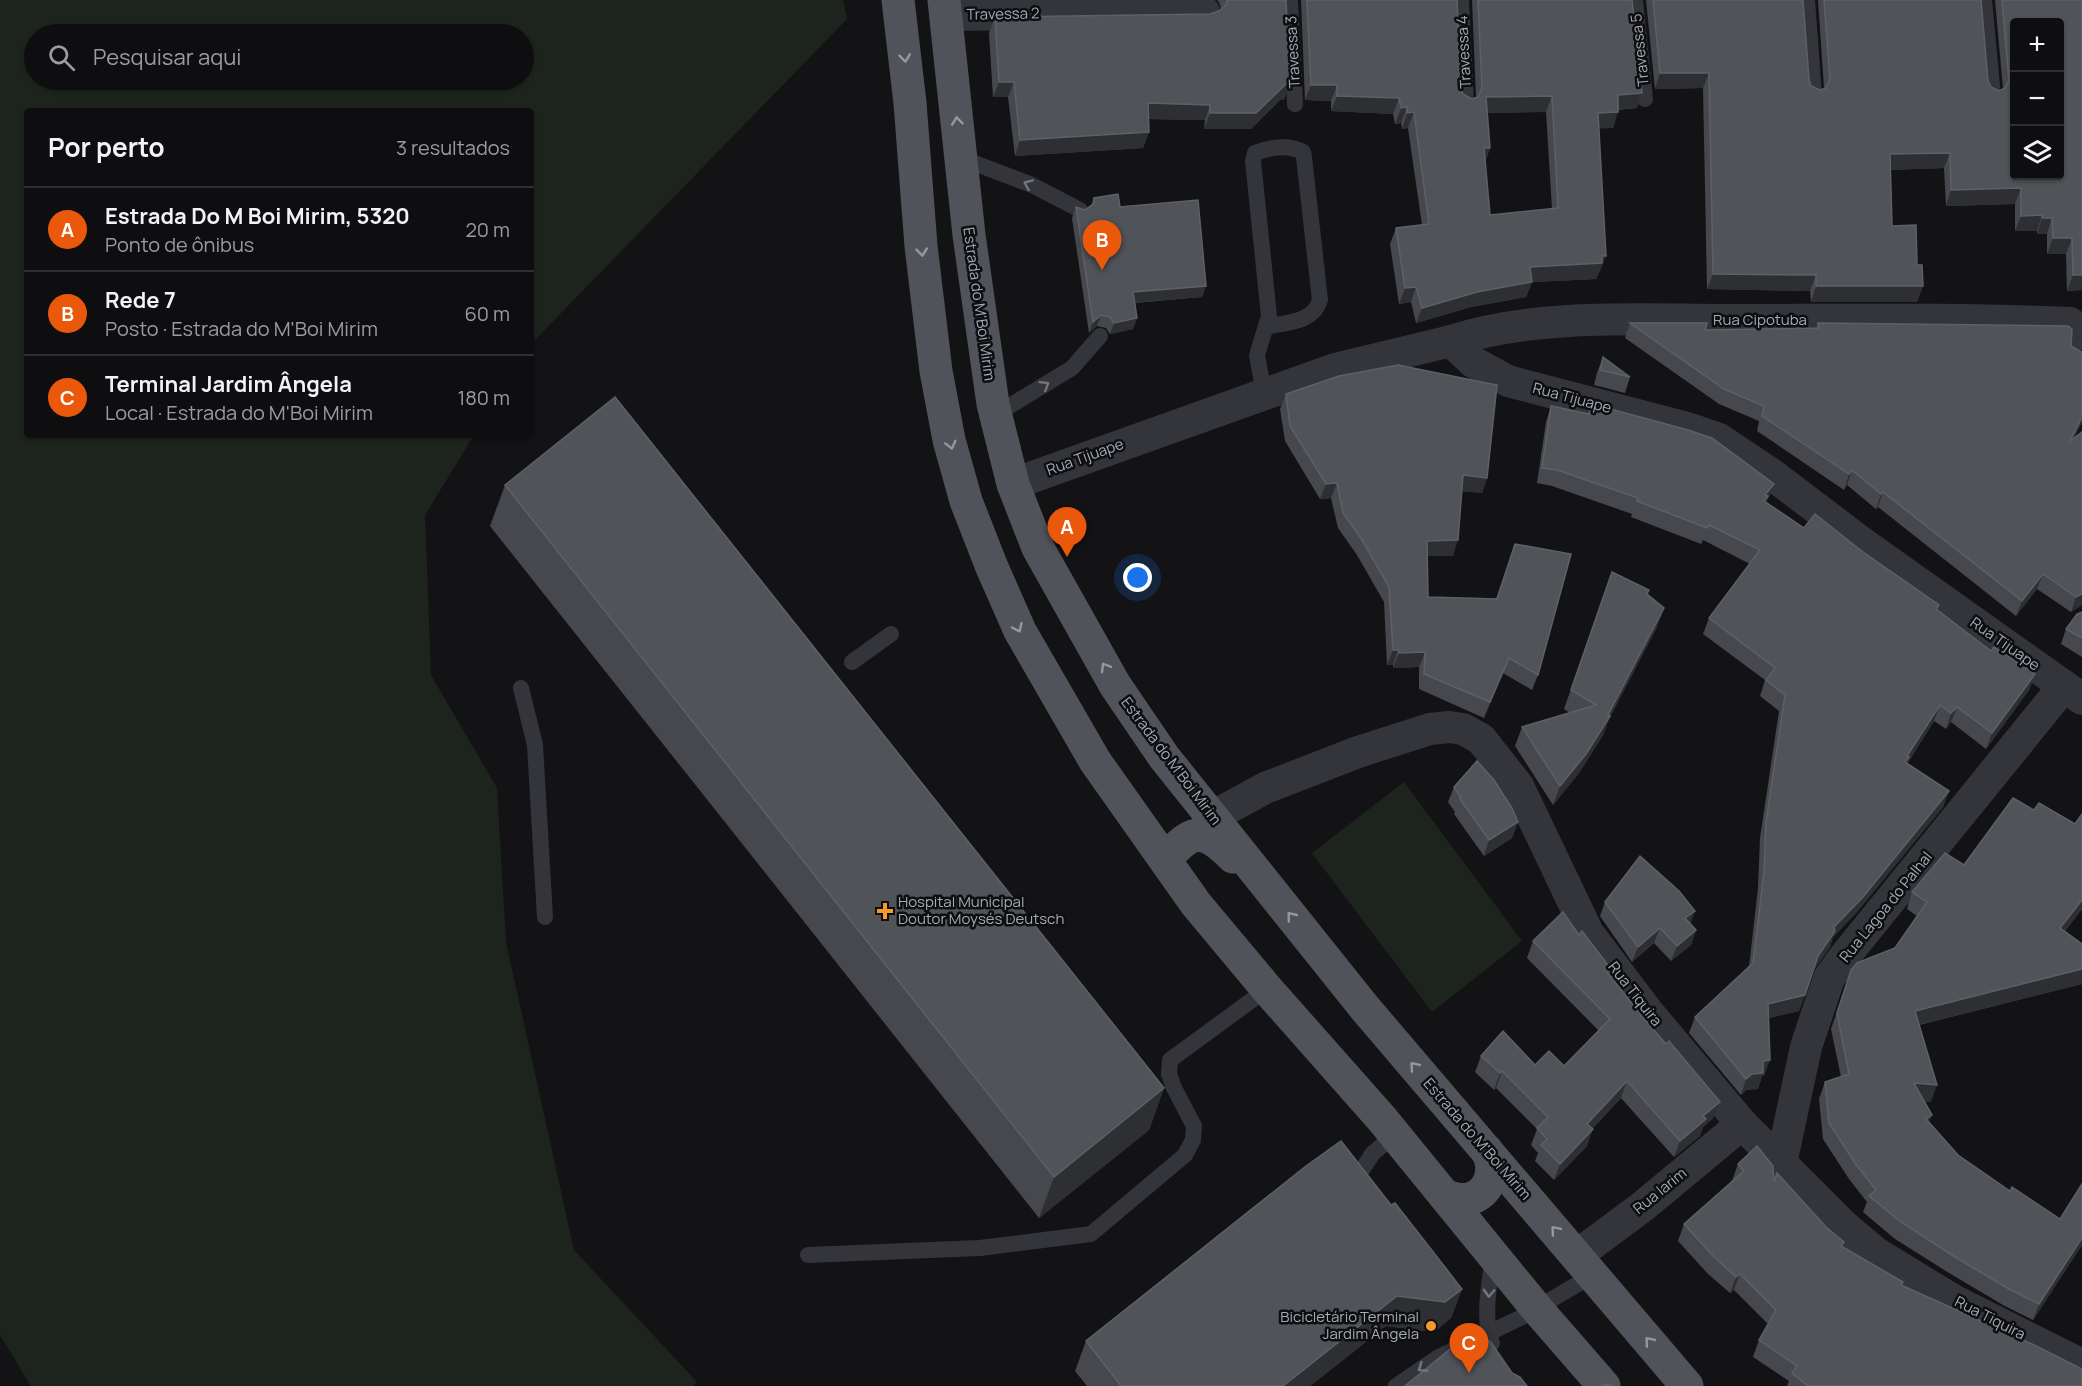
<!DOCTYPE html>
<html lang="pt">
<meta charset="utf-8">
<style>
:root{--surface:#0e0e10;--page:#171719;--text:#f1f3f6;--muted:#9b9c9f;--line:#2e2e30;--accent:#ea580c}
body{margin:0;font-family:Manrope,sans-serif;background:var(--page);color:var(--text)}
.controls{position:absolute;right:18px;top:18px;display:grid;overflow:hidden;border-radius:6px;box-shadow:0 2px 4px #0004}
.controls button{width:54px;height:54px;display:grid;place-items:center;padding:0;border:0;border-bottom:2px solid var(--line);background:var(--surface);color:var(--text);font:30px sans-serif}
.you{position:absolute;left:1138px;top:578px;width:21px;height:21px;margin:-15px;border:4px solid #fff;border-radius:50%;background:#1a73e8;box-shadow:0 0 0 9px #1a73e833}
.badge{display:grid;place-items:center;width:39px;height:39px;border-radius:50%;background:var(--accent);color:#fff;font-size:20px;font-weight:700}
.pin{position:absolute;translate:-50% -50px;filter:drop-shadow(0 2px 3px #0008)}
.pin::after{content:'';position:absolute;top:32px;width:21px;height:18px;background:inherit;clip-path:polygon(0 0,100% 0,50% 100%)}
.list{margin:0;padding:0;list-style:none}
h2{display:flex;justify-content:space-between;align-items:center;height:78px;margin:0;padding:0 24px;font-size:26px}
h2 small{font-size:20px;font-weight:400;color:var(--muted)}
.list li{display:grid;grid-template-columns:39px 1fr auto;gap:18px;align-items:center;box-sizing:border-box;height:84px;padding:0 24px;border-top:2px solid var(--line)}
.list b{display:block;font-size:22px;white-space:nowrap}
.list p{margin:0;font-size:20px;white-space:nowrap;color:var(--muted)}
.list em{font-size:20px;font-style:normal;color:var(--muted)}
.icon{flex:none;width:33px;height:33px;fill:none;stroke:currentColor;stroke-width:2;stroke-linecap:round;stroke-linejoin:round}
.map{position:relative;flex:none;width:2082px;height:1386px;overflow:hidden}
.search{position:absolute;background:var(--surface);box-shadow:0 2px 4px #0004;left:24px;top:24px;width:510px;height:66px;display:flex;align-items:center;gap:15px;box-sizing:border-box;padding:0 21px;border-radius:33px;color:var(--muted);font-size:22px}
.panel{position:absolute;background:var(--surface);box-shadow:0 2px 4px #0004;left:24px;top:108px;width:510px;height:330px;border-radius:6px}
.map>svg:first-child{display:block}
.green{fill:#1d241d;fill-rule:evenodd}
.lines{fill:none;stroke-linecap:round;stroke-linejoin:round}
.service{stroke:#34353a;stroke-width:16}
.minor{stroke:#34353a;stroke-width:32}
.primary{stroke:#505359;stroke-width:33}
.wall{fill:#46484d;fill-rule:evenodd}
.shaded-wall{fill:#2d2f32}
.building{fill:#505358;stroke:#5d6167;stroke-width:1.5;fill-rule:evenodd}
.oneway{stroke:#9399a3}
.oneway2{stroke:#72767e}
.poi-dot{fill:#f49a2b;stroke:#0e0e10;stroke-width:2}
.labels{text-anchor:middle;stroke-width:5;stroke-linejoin:round;paint-order:stroke}
.street-label{font-size:15px;fill:#a4abb5;stroke:#0e0e10}
.poi-label{font-size:15px;fill:#a4abb5;stroke:#0e0e10;text-anchor:start}
</style>
<div class="map">
<svg width="2082" height="1386" viewBox="0 0 2082 1386">
<rect width="100%" height="100%" fill="#131315"/>
<!-- green -->
<g class="green">
<path d="M0 0H843L847 19 531 344V111H27V435H474L425 515 431 675 497 788 506 942 574 1250 697 1382 693 1386H31L0 1335ZM34 34H524V80H34Z"/>
<polygon points="1404,782 1522,941 1432,1012 1312,853"/>
</g>
<g class="lines">
<!-- service -->
<g class="service">
<polyline points="1290,0 1295,104"/>
<polyline points="1461,0 1466,104"/>
<polyline points="1635,0 1645,99"/>
<polyline points="1807,0 1814,95"/>
<polyline points="1984,0 1993,96"/>
<polyline points="961,158 1032,185 1080,210"/>
<path d="M1264 394 1257 355 1269 316 1253 161 1255 153C1270 147 1289 144 1303 152L1304 157 1320 300C1313 323 1287 322 1266 327"/>
<polyline points="995,415 1072,368 1100,336"/>
<polyline points="852,662 891,634"/>
<polyline points="521,688 535,745 545,917"/>
<polyline points="1354,1182 1373,1153 1395,1135"/>
<polyline points="808,1255 980,1248 1091,1234 1185,1155 1193,1140 1194,1126 1174,1088 1169,1074 1170,1060 1267,989"/>
<path d="M1492 1343C1482 1320 1490 1280 1493 1255"/>
<polyline points="1396,1386 1437,1358 1520,1318 1593,1275"/>
</g>
<!-- minor -->
<g class="minor">
<polyline points="946,15 1204,12"/>
<path d="M1451 341C1537 313 1638 320 1728 320 1842 320 1956 318 2070 323L2082 334"/>
<polyline points="1013,484 1335,369 1451,341 1473,362 1508,381 1687,428 1719,439 1770,473 1861,542 2082,699"/>
<polyline points="1212,817 1265,788 1358,752 1430,729 1449,727 1463,729 1481,739 1518,786 1588,933 1647,1011 1742,1124 1844,1226 1876,1253 1953,1300 2082,1365"/>
<polyline points="1781,1164 1806,1047 1829,978 1845,956 2064,686"/>
<polyline points="1576,1256 1642,1207 1742,1124"/>
</g>
<!-- primary -->
<g class="primary">
<polyline points="898,0 910,103 921,246 936,371 949,440 966,501 991,565 1020,631 1095,761 1196,904 1267,989 1382,1119 1537,1309 1604,1386"/>
<polyline points="944,0 969,235 993,404 1013,484 1038,548 1115,685 1164,757 1364,1007 1687,1386"/>
<path d="M1165 859C1172 852 1179 844 1187 839 1204 827 1222 846 1233 857"/>
<path d="M1445 1196C1453 1198 1461 1201 1469 1199 1491 1193 1497 1169 1487 1151"/>
</g>
</g>
<!-- wall -->
<g class="wall">
<polygon points="1217,0 1286,0 1284,100 1280,100 1251,129 1204,129 1205,120 1148,119 1149,132 1143,148 1015,156 1008,97 993,97 989,33 995,17 1210,14 1219,11 1221,9 1219,2"/>
<path d="M1301 0H1457L1461 89 1463 94 1472 99 1476 97 1472 0H1632L1642 93 1637 108 1618 110 1613 128H1599L1600 271 1599 272 1596 279 1532 282 1526 297 1471 307 1416 323 1411 302 1399 304 1390 244 1396 228 1422 225 1408 128 1402 129 1401 123 1395 124 1393 114 1331 111V101L1305 100ZM1546 112 1552 209 1490 215 1485 162 1490 148 1487 113Z"/>
<polygon points="1646,0 1803,0 1809,80 1811,86 1820,90 1824,88 1818,0 1981,0 1988,81 1991,87 1999,91 2003,89 1995,0 2082,0 2082,290 2067,291 2066,254 2047,254 2047,234 2037,234 2037,231 2015,231 2015,204 1946,206 1944,168 1890,170 1892,226 1917,265 1923,286 1917,302 1811,302 1810,291 1707,289 1703,88 1655,89"/>
<polygon points="1094,198 1120,207 1206,286 1202,297 1135,303 1137,318 1133,329 1110,334 1106,328 1097,326 1089,333 1072,218 1076,207 1085,210 1092,205"/>
<polygon points="1630,323 1705,330 1816,328 1818,323 2071,346 2082,352 2082,422 2074,438 2082,432 2082,605 2071,612 2037,589 2016,616 1878,507 1876,509 1847,485 1844,490 1757,431 1759,421 1719,404 1625,338"/>
<polygon points="1603,357 1630,377 1625,393 1594,385 1597,373"/>
<polygon points="1286,394 1487,478 1482,493 1462,491 1453,556 1427,556 1428,597 1496,599 1515,544 1538,675 1532,690 1503,673 1484,718 1419,689 1419,667 1393,668 1393,665 1387,665 1384,602 1357,555 1338,528 1331,498 1320,499 1285,441 1280,409"/>
<polygon points="1592,404 1774,484 1768,499 1766,502 1804,528 1937,609 1991,651 2035,674 2029,690 1986,749 1951,722 1946,729 1934,721 1907,764 1949,791 1943,807 1857,912 1833,937 1830,947 1813,971 1799,1011 1768,1018 1764,1076 1762,1076 1758,1089 1746,1090 1741,1095 1689,1033 1695,1017 1749,967 1758,888 1760,838 1779,711 1760,696 1765,680 1703,634 1709,618 1750,564 1703,540 1701,544 1631,517 1632,514 1552,486 1537,483 1546,422 1551,406 1588,414"/>
<polygon points="505,485 1164,1088 1149,1130 1039,1218 490,526"/>
<polygon points="1612,572 1647,594 1657,627 1609,719 1603,735 1579,773 1553,805 1515,746 1522,727 1570,713 1564,709"/>
<polygon points="2082,612 2082,657 2061,644 2066,629"/>
<polygon points="1454,787 1518,822 1512,838 1484,856 1454,814 1455,812 1448,802"/>
<polygon points="1964,865 2082,909 2065,931 2082,944 2082,984 1919,1025 1931,1102 1924,1101 1929,1123 1958,1155 2082,1245 2033,1320 2003,1305 1949,1273 1895,1239 1863,1212 1867,1202 1849,1179 1823,1139 1819,1099 1825,1082 1841,1077 1831,1029 1851,970 1895,948 1917,916 1907,909 1912,892"/>
<polygon points="1605,902 1690,924 1696,930 1691,945 1671,961 1654,943 1632,962 1600,916"/>
<polygon points="1579,935 1611,969 1609,975 1713,1118 1703,1127 1700,1136 1674,1157 1621,1098 1592,1129 1587,1146 1554,1180 1535,1161 1538,1153 1531,1145 1537,1129 1496,1088 1494,1090 1475,1072 1481,1056 1535,1065 1564,1066 1599,1031 1527,958 1533,941"/>
<polygon points="1738,1164 1774,1181 1827,1228 1844,1242 1842,1247 1901,1286 2082,1386 1787,1386 1789,1381 1753,1357 1759,1340 1768,1324 1734,1290 1730,1293 1708,1274 1678,1241 1684,1224 1732,1181"/>
<polygon points="1391,1205 1462,1289 1451,1318 1434,1332 1386,1326 1310,1386 1087,1386 1075,1371 1086,1341"/>
</g>
<!-- shaded-wall -->
<g class="shaded-wall">
<polygon points="1660,73 1709,73 1703,88 1655,89"/>
<polygon points="999,82 1014,82 1008,97 993,97"/>
<polygon points="1286,84 1290,84 1284,100 1280,100 1251,129 1204,129 1210,113"/>
<polygon points="1311,85 1337,85 1331,101 1305,100"/>
<polygon points="1642,93 1637,108 1612,110 1618,95"/>
<polygon points="1337,96 1399,98 1393,114 1331,111"/>
<polygon points="1552,96 1546,112 1480,113 1486,97"/>
<polygon points="1148,103 1210,105 1205,120 1142,119"/>
<polygon points="1407,107 1401,123 1395,124 1401,108"/>
<polygon points="1414,112 1408,128 1402,129 1407,113"/>
<polygon points="1618,112 1613,128 1592,129 1598,113"/>
<polygon points="1149,132 1143,148 1015,156 1020,140"/>
<polygon points="1484,148 1490,148 1484,163"/>
<polygon points="1950,153 1944,168 1884,170 1890,154"/>
<polygon points="2021,188 2015,204 1946,206 1951,190"/>
<polygon points="2042,215 2037,231 2015,231 2021,216"/>
<polygon points="2042,218 2052,218 2047,234 2037,234"/>
<polygon points="2053,238 2072,238 2066,254 2047,254"/>
<polygon points="1606,256 1600,271 1599,272 1596,279 1532,282 1526,297 1471,307 1416,323 1422,308 1530,267"/>
<polygon points="1713,274 1816,275 1810,291 1707,289"/>
<polygon points="2073,275 2082,275 2082,290 2067,291"/>
<polygon points="1206,286 1202,297 1129,303 1133,292"/>
<polygon points="1816,286 1923,286 1917,302 1811,302"/>
<polygon points="1416,287 1411,302 1399,304 1405,288"/>
<polygon points="1101,315 1097,326 1089,333 1093,322"/>
<polygon points="1137,318 1133,329 1110,334 1114,323"/>
<polygon points="2082,417 2082,422 2064,456 2070,441"/>
<polygon points="1852,470 1847,485 1844,490 1849,474"/>
<polygon points="1463,475 1487,478 1482,493 1457,491"/>
<polygon points="1337,483 1331,498 1320,499 1326,484"/>
<polygon points="1774,484 1768,499 1765,503 1762,512 1765,495"/>
<polygon points="1883,492 1878,507 1876,509 1881,494"/>
<polygon points="1458,540 1453,556 1421,556 1427,541"/>
<polygon points="2043,574 2037,589 2016,616 2022,601"/>
<polygon points="2082,594 2082,605 2071,612 2076,597"/>
<polygon points="1664,608 1657,627 1609,719 1603,735 1579,773 1553,805 1560,786 1608,715"/>
<polygon points="1393,650 1398,650 1393,665 1387,665"/>
<polygon points="1425,652 1419,667 1393,668 1399,653"/>
<polygon points="1509,658 1503,673 1484,718 1490,702"/>
<polygon points="2035,674 2029,690 1986,749 1992,733"/>
<polygon points="1940,705 1934,721 1907,763 1903,773 1907,756"/>
<polygon points="1957,707 1951,722 1946,729 1951,713"/>
<polygon points="1949,791 1943,807 1857,912 1833,937 1830,947 1812,972 1818,956 1834,927"/>
<polygon points="1518,822 1512,838 1484,856 1489,840"/>
<polygon points="2082,900 2082,909 2054,944 2060,928"/>
<polygon points="1695,911 1690,925 1685,918"/>
<polygon points="1660,928 1654,943 1632,962 1638,947"/>
<polygon points="1696,930 1691,945 1671,961 1677,946"/>
<polygon points="2082,969 2082,984 1909,1027 1915,1011"/>
<polygon points="1805,995 1799,1011 1762,1020 1768,1004"/>
<polygon points="1770,1060 1764,1076 1762,1076 1758,1089 1746,1090 1741,1095 1746,1079 1763,1061"/>
<polygon points="1502,1071 1496,1088 1494,1090 1500,1073"/>
<polygon points="1627,1081 1621,1098 1581,1140 1587,1124"/>
<polygon points="1914,1083 1937,1085 1931,1102 1908,1099"/>
<polygon points="1164,1088 1149,1130 1039,1218 1054,1177"/>
<polygon points="1720,1102 1713,1118 1703,1127 1700,1136 1674,1157 1680,1141 1703,1116"/>
<polygon points="1932,1115 1926,1131 1926,1119"/>
<polygon points="1593,1129 1587,1146 1554,1180 1560,1164"/>
<polygon points="2082,1238 2082,1245 2033,1320 2039,1304"/>
<polygon points="1740,1274 1734,1290 1730,1293 1736,1277"/>
<polygon points="1462,1289 1451,1318 1434,1332 1386,1326 1310,1386 1283,1386 1397,1296"/>
</g>
<!-- building -->
<g class="building">
<polygon points="1227,0 1286,0 1290,84 1286,84 1256,113 1210,113 1210,105 1148,103 1149,132 1020,140 1014,82 999,82 995,17 1210,14 1219,11 1226,5"/>
<path d="M1307 0H1457L1461 89 1463 94 1472 99 1478 97 1482 88 1478 0H1632L1642 93 1618 95V112L1598 113 1606 256H1602V263L1530 267 1532 282 1477 292 1422 308 1416 287 1405 288 1396 228 1429 224 1414 112 1407 113V107L1401 108 1399 98 1337 96V85H1311ZM1552 96 1558 208 1490 215 1484 148H1490L1486 97Z"/>
<path d="M1653 0H1803L1809 80 1811 86 1820 90 1826 88 1830 79 1824 0H1981L1988 81 1991 87 1999 91 2005 88 2009 80 2002 0H2082V275H2073L2072 238H2053L2052 218H2042V215L2021 216V188L1951 190 1950 153 1890 154 1892 226 1916 225 1917 265H1922L1923 286H1816V275L1713 274 1709 73H1660ZM2014 22H2060V176H2014Z"/>
<polygon points="1118,194 1120,207 1198,200 1206,286 1133,292 1137,318 1114,323 1110,317 1101,315 1093,322 1076,207 1085,210 1093,204 1094,198"/>
<polygon points="1630,323 1707,323 1705,330 1819,328 1818,323 2068,326 2072,329 2071,346 2082,352 2082,417 2070,441 2082,432 2082,594 2076,597 2043,574 2022,601 1883,492 1881,494 1852,470 1849,474 1762,416 1764,406 1724,389"/>
<polygon points="1603,357 1630,377 1600,370"/>
<polygon points="1398,365 1497,385 1487,478 1463,475 1458,540 1427,541 1428,597 1497,599 1515,544 1571,554 1538,675 1509,658 1490,702 1424,674 1425,652 1399,653 1398,650 1393,650 1389,587 1362,540 1343,513 1337,483 1326,484 1290,426 1286,394 1339,376"/>
<polygon points="615,397 1164,1088 1054,1177 505,485"/>
<polygon points="1592,404 1688,430 1712,438 1774,484 1765,495 1768,496 1764,501 1804,528 1815,514 1863,552 1939,605 1936,609 1991,651 1994,647 2035,674 1992,733 1957,707 1951,713 1940,705 1907,756 1909,757 1905,762 1949,791 1863,897 1834,927 1835,931 1818,956 1805,995 1768,1004 1770,1060 1763,1061 1763,1073 1752,1074 1746,1079 1695,1017 1753,963 1764,872 1766,822 1785,695 1766,680 1775,668 1709,618 1760,550 1709,525 1707,528 1637,501 1638,498 1557,470 1542,468 1551,406 1589,414"/>
<polygon points="1612,572 1649,590 1647,594 1664,608 1608,715 1610,716 1586,754 1560,786 1522,727 1596,705 1571,690"/>
<polygon points="2082,612 2082,638 2066,629 2077,614"/>
<polygon points="1477,761 1494,780 1512,808 1518,822 1489,840 1460,799 1461,798 1454,787"/>
<polygon points="2013,798 2034,810 2039,803 2075,824 2082,814 2082,900 2060,928 2082,944 2082,969 1915,1011 1937,1085 1914,1083 1932,1115 1926,1119 1958,1155 2010,1191 2012,1187 2060,1219 2082,1184 2082,1238 2039,1304 2009,1289 1955,1257 1901,1222 1869,1196 1876,1190 1855,1163 1829,1123 1825,1082 1849,1074 1837,1013 1851,970 1857,963 1895,948 1927,902 1912,892 1945,853 1964,865"/>
<polygon points="1640,856 1679,891 1695,911 1685,918 1696,930 1677,946 1660,928 1638,947 1605,902"/>
<polygon points="1563,912 1579,935 1582,931 1611,969 1607,972 1646,1021 1666,1044 1669,1041 1720,1102 1703,1116 1706,1119 1680,1141 1627,1081 1587,1124 1593,1129 1560,1164 1541,1145 1547,1139 1537,1128 1548,1117 1502,1071 1500,1073 1481,1056 1503,1031 1535,1065 1549,1051 1564,1066 1610,1019 1533,941"/>
<polygon points="1341,1141 1391,1205 1395,1203 1462,1289 1445,1302 1397,1296 1283,1386 1121,1386 1086,1341 1306,1166"/>
<polygon points="1757,1146 1773,1166 1774,1182 1777,1173 1827,1228 1844,1242 1841,1246 1903,1282 1901,1285 2032,1344 2082,1369 2082,1386 1808,1386 1792,1373 1797,1366 1759,1340 1776,1310 1740,1274 1736,1277 1714,1257 1684,1224 1744,1171 1738,1164"/>
<polygon points="1468,1339 1490,1341 1512,1373 1520,1377 1527,1386 1405,1386 1454,1346"/>
<polygon points="1604,1384 1610,1385 1611,1386 1601,1386"/>
</g>
<!-- one-way arrows -->
<defs><path id="oneway-chevron" d="M-2-3.5L2.5 0L-2 3.5" fill="none" stroke-width="1.6" stroke-linecap="round" stroke-linejoin="round" transform="scale(1.5)"/></defs>
<g class="oneway">
<use href="#oneway-chevron" transform="translate(905 58) rotate(83)"/>
<use href="#oneway-chevron" transform="translate(957 121) rotate(-96)"/>
<use href="#oneway-chevron" transform="translate(922 252) rotate(84)"/>
<use href="#oneway-chevron" transform="translate(951 445) rotate(76)"/>
<use href="#oneway-chevron" transform="translate(1018 628) rotate(65)"/>
<use href="#oneway-chevron" transform="translate(1105 667) rotate(-120)"/>
<use href="#oneway-chevron" transform="translate(1291 916) rotate(-129)"/>
<use href="#oneway-chevron" transform="translate(1414 1066) rotate(-130)"/>
<use href="#oneway-chevron" transform="translate(1555 1230) rotate(-130)"/>
<use href="#oneway-chevron" transform="translate(1649 1341) rotate(-130)"/>
</g>
<g class="oneway2">
<use href="#oneway-chevron" transform="translate(1028 184) rotate(-157)"/>
<use href="#oneway-chevron" transform="translate(1045 385) rotate(-32)"/>
<use href="#oneway-chevron" transform="translate(1489 1293) rotate(93)"/>
<use href="#oneway-chevron" transform="translate(1422 1368) rotate(145)"/>
</g>
<!-- markers -->
<g class="poi-dot">
<path d="M882 902h6v6h6v6h-6v6h-6v-6h-6v-6h6z"/>
<circle cx="1431" cy="1326" r="6"/>
</g>
<g class="labels">
<!-- street labels -->
<g class="street-label">
<text transform="translate(1003 14) rotate(-1)" y="5">Travessa 2</text>
<text transform="translate(1640 50) rotate(-96)" y="5">Travessa 5</text>
<text transform="translate(1293 52) rotate(-93)" y="5">Travessa 3</text>
<text transform="translate(1464 52) rotate(-93)" y="5">Travessa 4</text>
<text transform="translate(979 304) rotate(82)" y="5">Estrada do M'Boi Mirim</text>
<text x="1760" y="325">Rua Cipotuba</text>
<text transform="translate(1572 398) rotate(15)" y="5">Rua Tijuape</text>
<text transform="translate(1085 457) rotate(-20)" y="5">Rua Tijuape</text>
<text transform="translate(2005 644) rotate(35)" y="5">Rua Tijuape</text>
<text transform="translate(1171 761) rotate(53)" y="5">Estrada do M'Boi Mirim</text>
<text transform="translate(1886 907) rotate(-51)" y="5">Rua Lagoa do Palhal</text>
<text transform="translate(1635 994) rotate(52)" y="5">Rua Tiquira</text>
<text transform="translate(1477 1139) rotate(49)" y="5">Estrada do M'Boi Mirim</text>
<text transform="translate(1660 1191) rotate(-39)" y="5">Rua Iarim</text>
<text transform="translate(1990 1318) rotate(27)" y="5">Rua Tiquira</text>
</g>
<!-- poi labels -->
<g class="poi-label">
<text x="898" y="907">Hospital Municipal<tspan x="898" dy="17">Doutor Moysés Deutsch</tspan></text>
<text x="1419" y="1322" text-anchor="end">Bicicletário Terminal<tspan x="1419" dy="17">Jardim Ângela</tspan></text>
</g>
</g>
</svg>
<div class="controls">
<button>+</button>
<button>−</button>
<button><svg class="icon" aria-label="layers" viewBox="0 0 24 24"><path d="M12 4l9 5-9 5-9-5zM3 14l9 5 9-5"/></svg></button>
</div>
<div class="you"></div>
<div class="pin badge" style="left:1067px;top:557px">A</div>
<div class="pin badge" style="left:1102px;top:270px">B</div>
<div class="pin badge" style="left:1469px;top:1373px">C</div>
<div class="search"><svg class="icon" aria-label="search" viewBox="0 0 24 24"><circle cx="10" cy="10" r="6"/><path d="M15 15l6 6"/></svg>Pesquisar aqui</div>
<section class="panel">
<h2>Por perto<small>3 resultados</small></h2>
<ul class="list">
<li><span class="badge">A</span><div><b>Estrada Do M Boi Mirim, 5320</b><p>Ponto de ônibus</p></div><em>20 m</em></li>
<li><span class="badge">B</span><div><b>Rede 7</b><p>Posto · Estrada do M'Boi Mirim</p></div><em>60 m</em></li>
<li><span class="badge">C</span><div><b>Terminal Jardim Ângela</b><p>Local · Estrada do M'Boi Mirim</p></div><em>180 m</em></li>
</ul>
</section>
</div>
